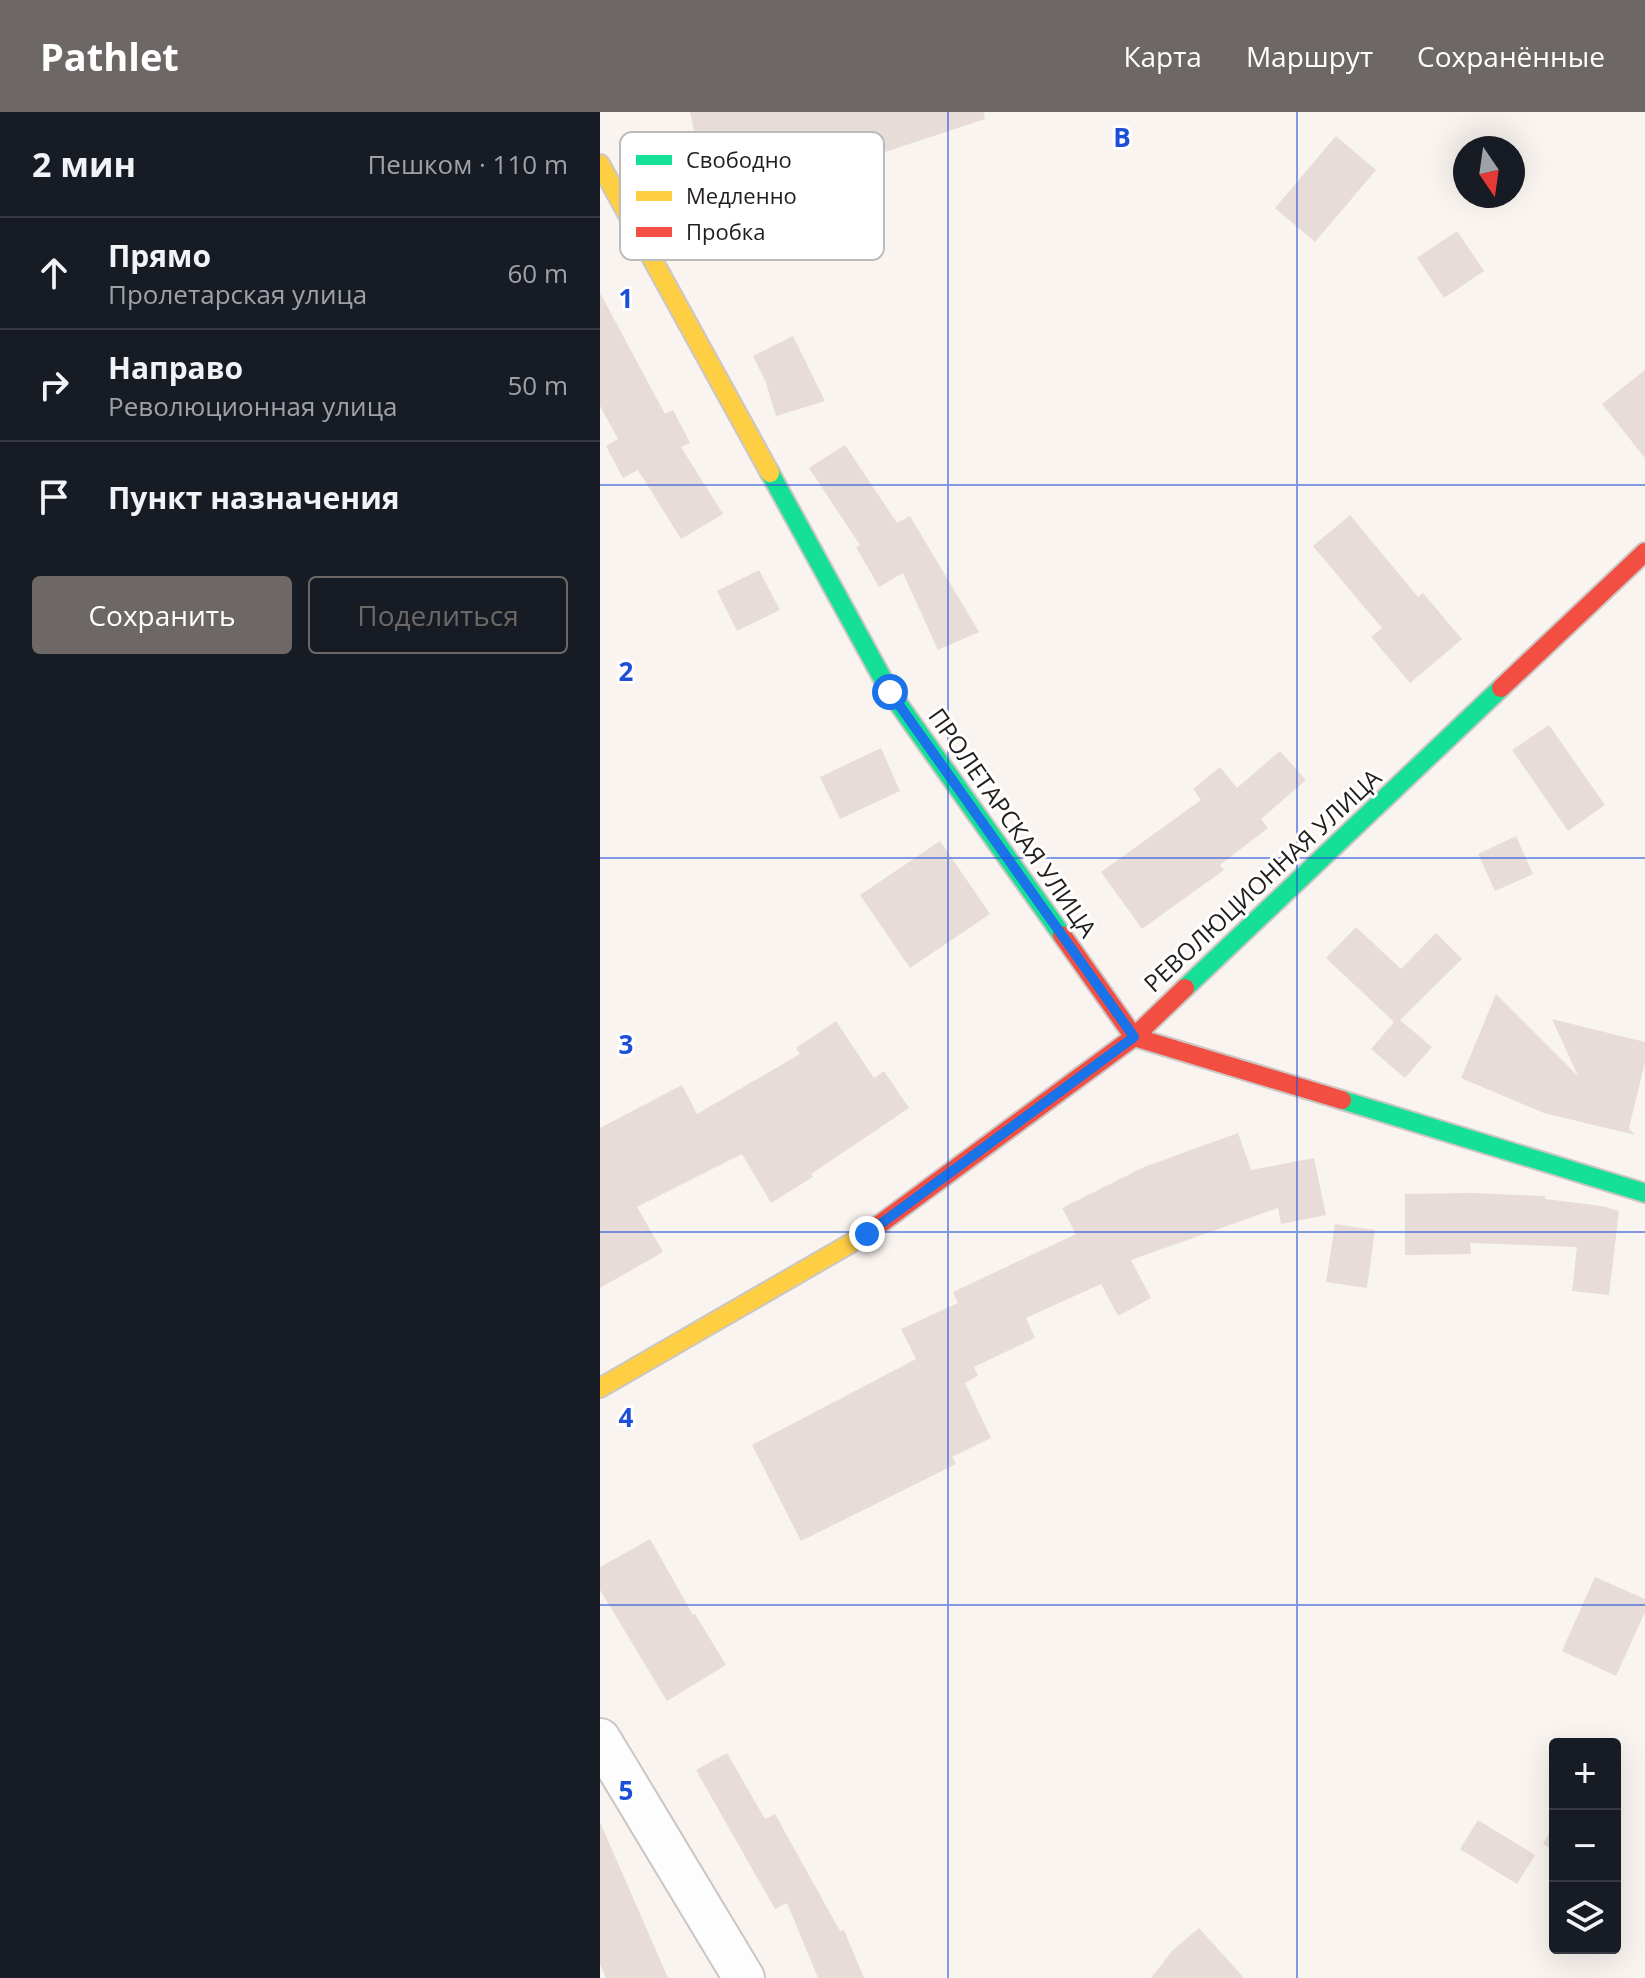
<!DOCTYPE html>
<html lang="ru">
<meta charset="utf-8">
<style>
:root{--surface:#171b24;--page:#20242c;--text:#f1f3f6;--muted:#9ea1a6;--line:#363941;--accent:#6d6866}
body{margin:0;font-family:"Open Sans",sans-serif;background:var(--page);color:var(--text)}
.controls{position:absolute;right:24px;bottom:24px;display:grid;overflow:hidden;border-radius:8px;box-shadow:0 8px 32px #0002}
.controls button{width:72px;height:72px;display:grid;place-items:center;padding:0;border:0;border-bottom:2px solid var(--line);background:var(--surface);color:var(--text);font:40px sans-serif}
.compass{position:absolute;left:853px;top:24px;width:72px;height:72px;border-radius:50%;background:var(--surface);box-shadow:0 8px 32px #0002;rotate:167deg}
.stop{position:absolute;width:24px;height:24px;margin:-18px;border:6px solid #1a73e8;border-radius:50%;background:#fff}
.stop.end{background:#1a73e8;border-color:#fff;box-shadow:0 2px 8px #0008}
.list{margin:0;padding:0;list-style:none}
h2{display:flex;justify-content:space-between;align-items:center;height:104px;margin:0;padding:0 32px;font-size:34px}
h2 small{font-size:26px;font-weight:400;color:var(--muted)}
.list li{display:grid;grid-template-columns:52px 1fr auto;gap:24px;align-items:center;box-sizing:border-box;height:112px;padding:0 32px;border-top:2px solid var(--line)}
.list b{display:block;font-size:30px;white-space:nowrap}
.list p{margin:0;font-size:26px;white-space:nowrap;color:var(--muted)}
.list em{font-size:26px;font-style:normal;color:var(--muted)}
.actions{display:flex;gap:16px;padding:24px 32px}
.actions a{flex:1;padding:18px 0;border:2px solid var(--accent);border-radius:8px;text-align:center;font-size:28px;color:var(--accent)}
.actions .main{background:var(--accent);color:#fff}
.icon{flex:none;width:44px;height:44px;fill:none;stroke:currentColor;stroke-width:2;stroke-linecap:round;stroke-linejoin:round}
.map{position:relative;flex:none;width:1045px;height:1866px;overflow:hidden}
header{display:flex;align-items:center;gap:48px;box-sizing:border-box;height:112px;padding:0 40px;background:var(--accent);color:#fff}
header strong{font-size:38px}
nav{display:flex;gap:44px;margin-inline-start:auto;font-size:28px}
main{display:flex}
aside{flex:1;background:var(--surface)}
.map>svg:first-child{display:block}
.building{fill:#e7dcd7}
.lines{fill:none;stroke-linecap:round;stroke-linejoin:round}
.street-casing{stroke:#cbc6c3;stroke-width:44}
.fast-casing{stroke:#cbc6c3;stroke-width:22}
.slow-casing{stroke:#cbc6c3;stroke-width:22}
.jam-casing{stroke:#cbc6c3;stroke-width:22}
.street{stroke:#fefdfd;stroke-width:40}
.fast{stroke:#16e098;stroke-width:18}
.slow{stroke:#ffcf43;stroke-width:18}
.jam{stroke:#f24e42;stroke-width:18}
.route{stroke:#1a73e8;stroke-width:10}
.grid{fill:none;stroke:#1d4ed8;stroke-width:2;stroke-opacity:0.55}
.labels{text-anchor:middle;stroke-width:6;stroke-linejoin:round;paint-order:stroke}
.street-label{font-size:24px;fill:#211d1b;stroke:#fff}
.key{fill:#fff;stroke:#bcbbbb;stroke-width:2}
.key-label{font-size:22px;fill:#211d1b}
.grid-label{font-size:26px;text-anchor:middle;font-weight:bold;fill:#1d4ed8;stroke:#fff;stroke-width:6;stroke-linejoin:round;paint-order:stroke}
</style>
<header>
<strong>Pathlet</strong>
<nav><a>Карта</a><a>Маршрут</a><a>Сохранённые</a></nav>
</header>
<main>
<aside>
<h2>2 мин<small>Пешком · 110 m</small></h2>
<ul class="list">
<li><svg class="icon" aria-label="ahead" viewBox="0 0 24 24"><path d="M12 20V5M6 11l6-6 6 6"/></svg><div><b>Прямо</b><p>Пролетарская улица</p></div><em>60 m</em></li>
<li><svg class="icon" aria-label="right" viewBox="0 0 24 24"><path d="M7 20v-9h11M14 6l5 5-5 5"/></svg><div><b>Направо</b><p>Революционная улица</p></div><em>50 m</em></li>
<li><svg class="icon" aria-label="arrive" viewBox="0 0 24 24"><path d="M6 21V4h12l-3 4 3 4H6"/></svg><div><b>Пункт назначения</b></div></li>
</ul>
<div class="actions"><a class="main">Сохранить</a><a>Поделиться</a></div>
</aside>
<div class="map">
<svg width="1045" height="1866" viewBox="0 0 1045 1866">
<rect width="100%" height="100%" fill="#faf4f1"/>
<!-- building -->
<g class="building">
<polygon points="90,0 384,0 385,7 279,42 282,57 176,80 75,123 61,91 105,72"/>
<polygon points="736,24 776,58 715,130 675,96"/>
<polygon points="857,119 884,159 844,186 817,146"/>
<polygon points="0,181 65,302 73,298 90,331 81,335 123,402 81,427 38,358 23,366 6,334 18,327 0,294"/>
<polygon points="193,224 225,289 176,304 166,271 153,244"/>
<polygon points="1045,258 1045,346 1002,292"/>
<polygon points="245,333 297,411 310,404 379,520 338,538 303,461 279,475 256,435 260,433 209,356"/>
<polygon points="750,403 818,485 823,481 862,527 810,571 771,525 782,516 713,434"/>
<polygon points="159,458 180,498 137,519 117,479"/>
<polygon points="949,613 1005,693 968,719 912,638"/>
<polygon points="281,636 300,679 240,707 220,665"/>
<polygon points="680,639 706,668 661,707 668,716 620,753 624,758 542,817 501,760 601,688 593,677 620,655 637,676"/>
<polygon points="916,724 933,762 895,779 878,742"/>
<polygon points="340,729 390,802 310,856 260,783"/>
<polygon points="756,815 801,857 836,821 862,847 800,908 832,935 805,966 771,937 794,910 726,846"/>
<polygon points="896,882 978,964 952,907 1045,930 1045,950 1029,1016 1035,1023 944,1001 861,966"/>
<polygon points="236,909 274,966 284,959 309,996 211,1062 213,1065 171,1091 142,1042 37,1095 63,1140 0,1176 0,1016 82,973 97,1002 200,942 196,936"/>
<polygon points="638,1021 651,1058 714,1046 726,1103 681,1112 678,1096 531,1148 551,1186 518,1204 501,1172 426,1206 435,1226 374,1255 378,1264 365,1271 391,1326 352,1345 356,1352 201,1429 152,1333 316,1247 301,1217 358,1191 353,1180 476,1122 462,1096 544,1055"/>
<polygon points="872,1081 945,1084 945,1087 1002,1094 1019,1099 1009,1183 972,1179 977,1135 870,1131 871,1142 805,1143 805,1082"/>
<polygon points="735,1112 775,1118 767,1176 726,1170"/>
<polygon points="50,1427 93,1503 95,1502 126,1553 67,1589 0,1478 0,1455"/>
<polygon points="995,1465 1045,1487 1045,1500 1016,1564 962,1539"/>
<polygon points="127,1641 165,1707 175,1702 240,1819 244,1818 264,1866 218,1866 187,1791 175,1797 96,1658"/>
<polygon points="878,1708 935,1743 917,1772 860,1737"/>
<polygon points="0,1710 68,1866 6,1866 0,1852"/>
<polygon points="955,1712 955,1739 943,1732"/>
<polygon points="599,1816 644,1866 551,1866 573,1838"/>
</g>
<g class="lines">
<!-- street casing -->
<g class="street-casing">
<polyline id="street" points="0,1627 144,1866"/>
</g>
<!-- fast casing -->
<g class="fast-casing">
<g id="fast">
<polyline points="170,361 290,580 462,823"/>
<polyline points="585,876 901,576"/>
<polyline points="742,988 1045,1081"/>
</g>
</g>
<!-- slow casing -->
<g class="slow-casing">
<g id="slow">
<polyline points="0,52 170,361"/>
<polyline points="0,1276 265,1123"/>
</g>
</g>
<!-- jam casing -->
<g class="jam-casing">
<g id="jam">
<polyline points="901,576 1045,440"/>
<polyline points="462,823 534,925 742,988"/>
<polyline points="265,1123 534,925 585,876"/>
</g>
</g>
<!-- street -->
<use href="#street" class="street"/>
<!-- fast -->
<use href="#fast" class="fast"/>
<!-- slow -->
<use href="#slow" class="slow"/>
<!-- jam -->
<use href="#jam" class="jam"/>
</g>
<g class="lines">
<!-- route -->
<polyline class="route" points="267,1122 534,925 290,580"/>
</g>
<!-- grid -->
<path class="grid" d="M348 0V1866M697 0V1866M0 373H1045M0 746H1045M0 1120H1045M0 1493H1045"/>
<g class="labels">
<!-- street labels -->
<g class="street-label">
<text transform="translate(412 711) rotate(55)" y="8">ПРОЛЕТАРСКАЯ УЛИЦА</text>
<text transform="translate(663 769) rotate(-43)" y="8">РЕВОЛЮЦИОННАЯ УЛИЦА</text>
</g>
</g>
<!-- legend -->
<rect x="20" y="20" width="264" height="128" rx="12" class="key"/>
<rect x="36" y="43" width="36" height="10" fill="#16e098"/>
<rect x="36" y="79" width="36" height="10" fill="#ffcf43"/>
<rect x="36" y="115" width="36" height="10" fill="#f24e42"/>
<g class="key-label">
<text x="86" y="56">Свободно</text>
<text x="86" y="92">Медленно</text>
<text x="86" y="128">Пробка</text>
</g>
<g class="grid-label">
<text x="522" y="35">B</text>
<text x="26" y="196">1</text>
<text x="26" y="569">2</text>
<text x="26" y="942">3</text>
<text x="26" y="1315">4</text>
<text x="26" y="1688">5</text>
</g>
</svg>
<div class="controls">
<button>+</button>
<button>−</button>
<button><svg class="icon" aria-label="layers" viewBox="0 0 24 24"><path d="M12 4l9 5-9 5-9-5zM3 14l9 5 9-5"/></svg></button>
</div>
<svg class="compass" viewBox="-18 -18 36 36"><path d="M0-13l5 13h-10z" fill="#e53935"/><path d="M0 13l5-13h-10z" fill="#9ea1a6"/></svg>
<div class="stop" style="left:290px;top:580px"></div>
<div class="stop end" style="left:267px;top:1122px"></div>
</div>
</main>
